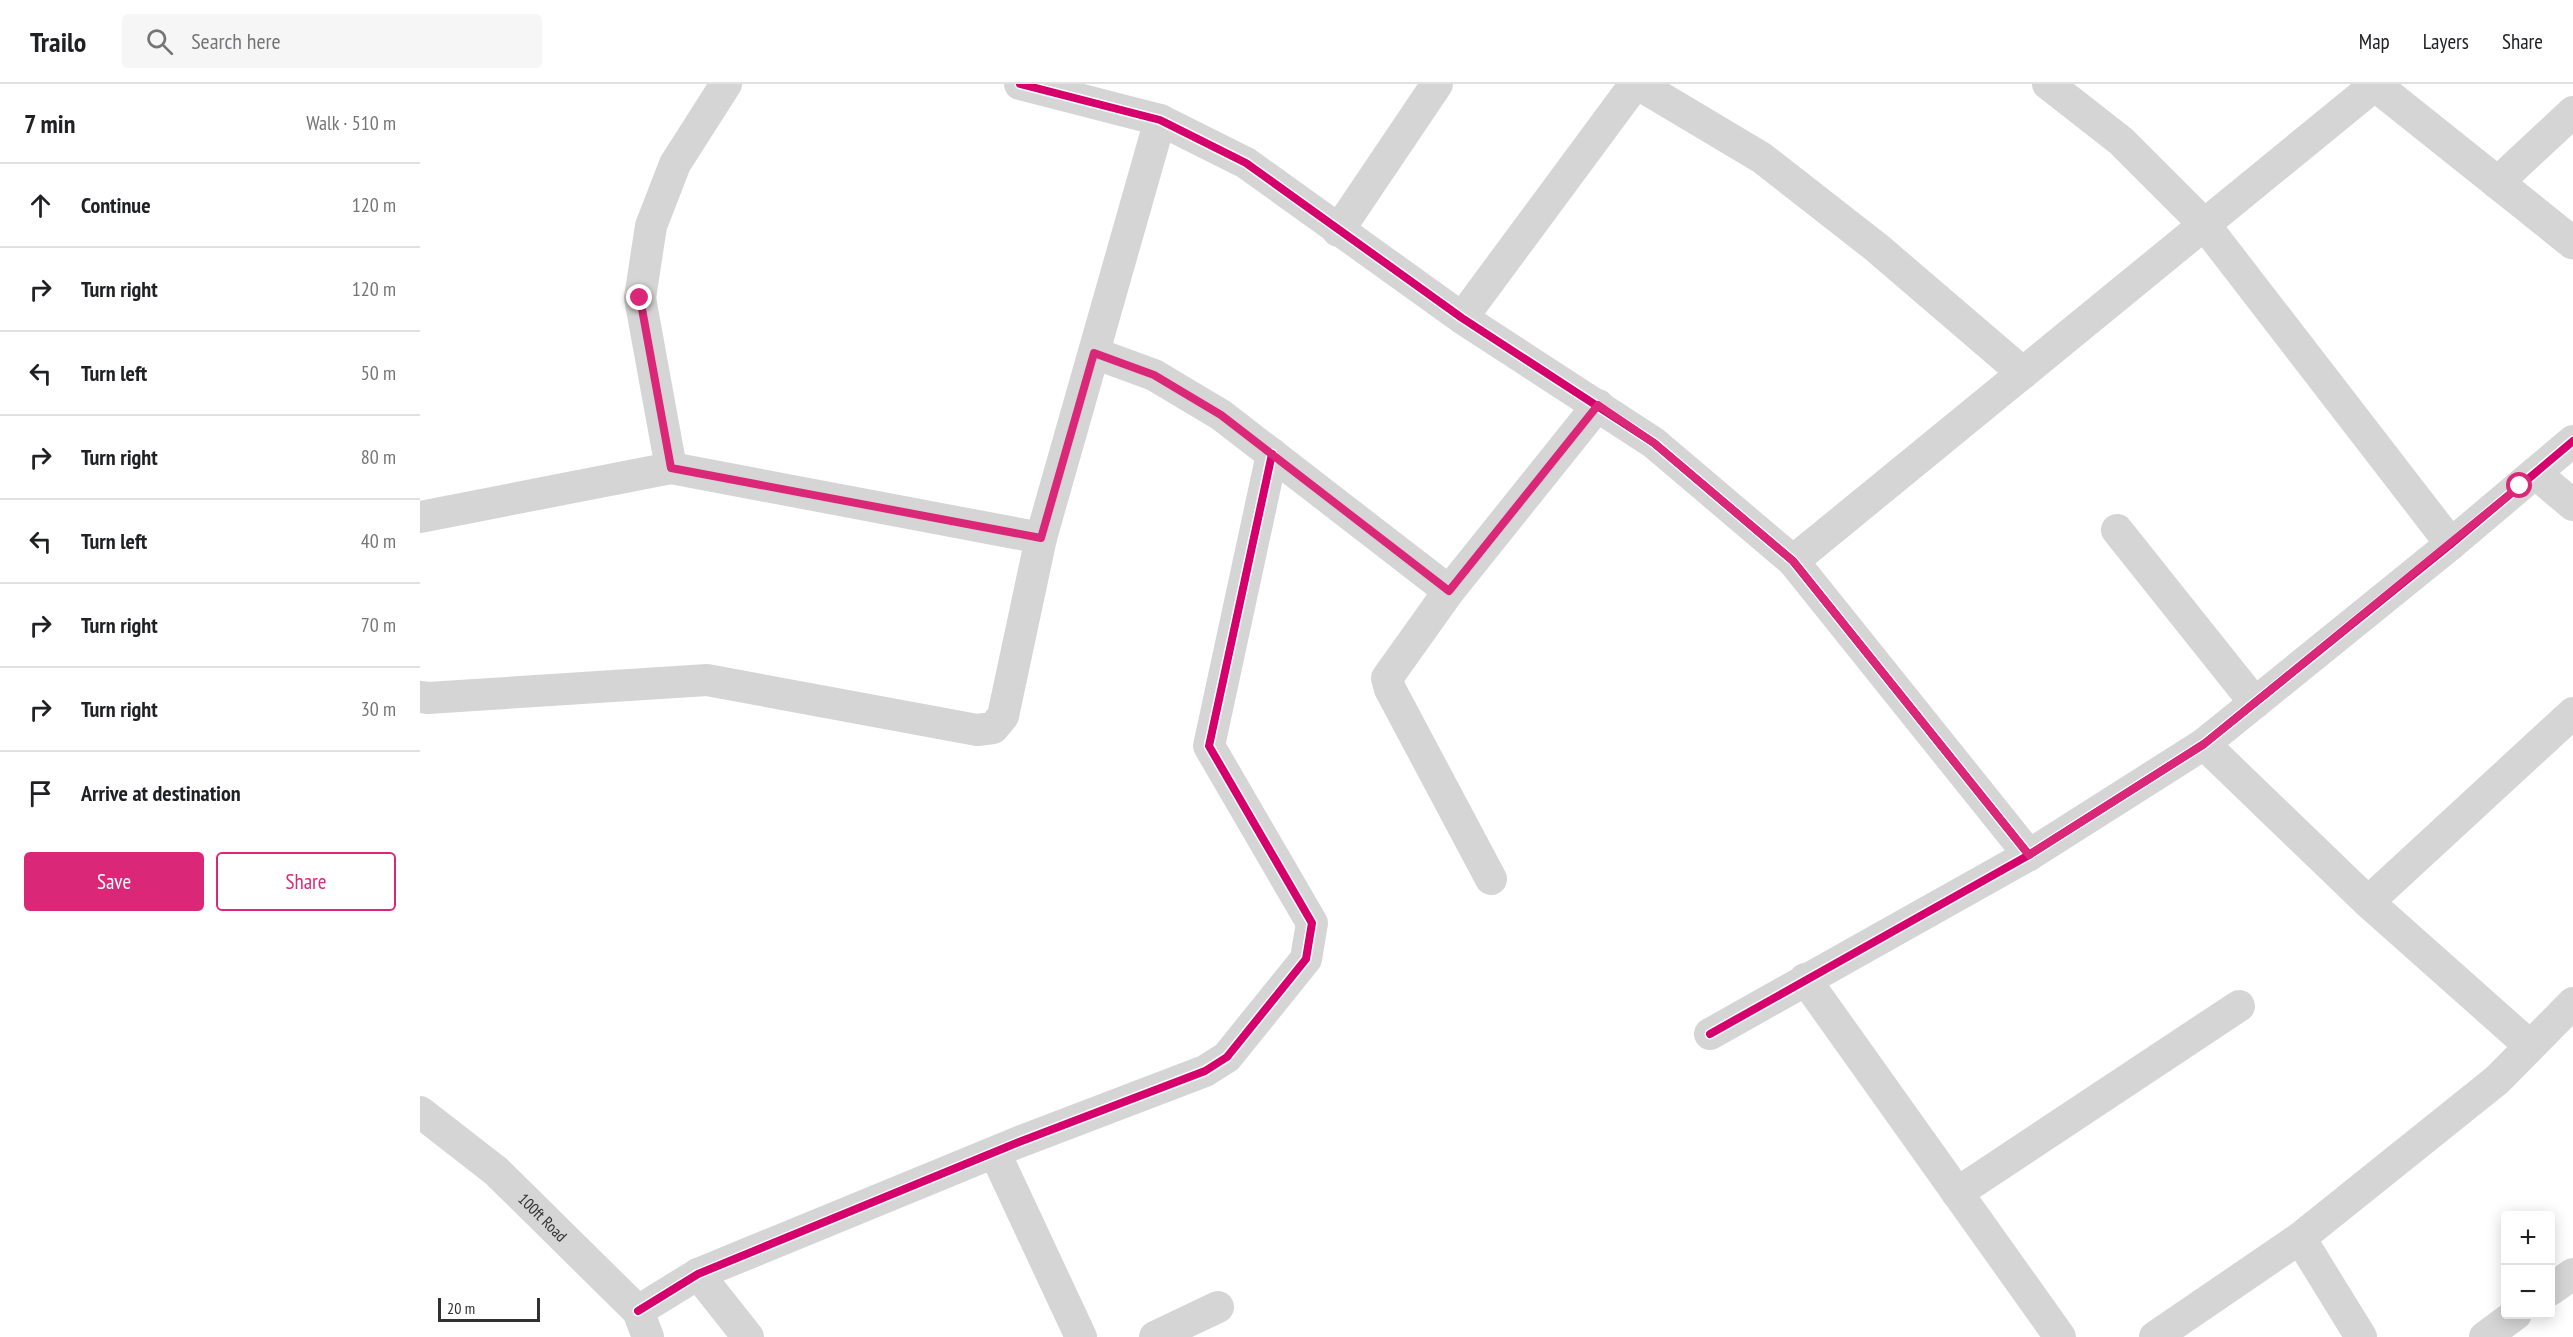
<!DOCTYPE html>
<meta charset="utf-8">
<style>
:root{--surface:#fff;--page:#f6f6f6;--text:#202124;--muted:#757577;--line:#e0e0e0;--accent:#db2777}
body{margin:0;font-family:"PT Sans Narrow",sans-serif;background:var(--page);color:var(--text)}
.controls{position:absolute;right:18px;bottom:18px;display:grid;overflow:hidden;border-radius:6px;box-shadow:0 3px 15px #0003}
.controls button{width:54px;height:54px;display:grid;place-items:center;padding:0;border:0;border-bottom:2px solid var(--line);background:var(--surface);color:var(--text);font:30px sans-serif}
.scale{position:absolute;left:18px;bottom:15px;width:102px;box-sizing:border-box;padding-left:6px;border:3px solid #313131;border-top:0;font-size:16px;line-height:21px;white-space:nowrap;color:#313131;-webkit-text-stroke:4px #fff;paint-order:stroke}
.stop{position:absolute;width:18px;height:18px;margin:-14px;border:4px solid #db2777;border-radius:50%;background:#fff}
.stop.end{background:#db2777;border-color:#fff;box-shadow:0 2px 6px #0008}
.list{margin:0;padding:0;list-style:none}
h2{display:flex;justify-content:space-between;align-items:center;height:78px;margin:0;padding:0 24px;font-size:26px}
h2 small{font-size:20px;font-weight:400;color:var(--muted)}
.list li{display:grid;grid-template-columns:39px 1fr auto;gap:18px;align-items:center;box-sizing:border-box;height:84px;padding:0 24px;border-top:2px solid var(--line)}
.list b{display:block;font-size:22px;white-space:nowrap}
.list em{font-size:20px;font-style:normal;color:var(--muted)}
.actions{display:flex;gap:12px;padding:18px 24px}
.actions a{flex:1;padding:14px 0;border:2px solid var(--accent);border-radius:6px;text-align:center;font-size:21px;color:var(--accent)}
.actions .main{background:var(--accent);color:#fff}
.icon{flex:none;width:33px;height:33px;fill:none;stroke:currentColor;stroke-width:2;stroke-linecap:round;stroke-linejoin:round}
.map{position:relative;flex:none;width:2153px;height:1253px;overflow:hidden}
header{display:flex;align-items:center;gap:36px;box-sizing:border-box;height:84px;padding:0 30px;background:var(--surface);border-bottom:2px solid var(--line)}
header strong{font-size:28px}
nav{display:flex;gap:33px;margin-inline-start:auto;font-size:21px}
.search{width:420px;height:54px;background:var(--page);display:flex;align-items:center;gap:15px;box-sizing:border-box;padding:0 21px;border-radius:6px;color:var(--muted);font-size:22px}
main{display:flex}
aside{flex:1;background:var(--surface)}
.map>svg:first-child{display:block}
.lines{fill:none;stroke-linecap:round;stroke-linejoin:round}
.minor{stroke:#d5d5d5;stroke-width:32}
.tertiary{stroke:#d5d5d5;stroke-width:33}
.cycleway-casing{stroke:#fff;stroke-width:11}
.cycleway{stroke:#d6006c;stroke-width:8}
.route{stroke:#db2777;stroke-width:8}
.labels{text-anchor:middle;stroke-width:6;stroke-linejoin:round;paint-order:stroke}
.street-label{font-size:16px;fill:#313131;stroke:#fff}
</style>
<header>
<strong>Trailo</strong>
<div class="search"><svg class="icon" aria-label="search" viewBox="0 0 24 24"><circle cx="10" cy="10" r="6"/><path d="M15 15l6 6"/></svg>Search here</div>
<nav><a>Map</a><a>Layers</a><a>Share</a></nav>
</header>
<main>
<aside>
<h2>7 min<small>Walk · 510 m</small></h2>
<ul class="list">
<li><svg class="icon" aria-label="ahead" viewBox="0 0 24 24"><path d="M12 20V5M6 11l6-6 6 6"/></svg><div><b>Continue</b></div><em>120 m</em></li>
<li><svg class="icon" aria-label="right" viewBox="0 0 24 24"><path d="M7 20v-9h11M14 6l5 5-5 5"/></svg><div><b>Turn right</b></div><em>120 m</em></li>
<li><svg class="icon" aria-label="left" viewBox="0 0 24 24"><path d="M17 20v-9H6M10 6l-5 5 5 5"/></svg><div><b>Turn left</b></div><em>50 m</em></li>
<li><svg class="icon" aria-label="right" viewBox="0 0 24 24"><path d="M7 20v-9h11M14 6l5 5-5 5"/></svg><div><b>Turn right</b></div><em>80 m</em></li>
<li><svg class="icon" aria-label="left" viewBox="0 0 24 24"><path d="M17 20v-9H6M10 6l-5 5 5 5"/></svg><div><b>Turn left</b></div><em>40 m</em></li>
<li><svg class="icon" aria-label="right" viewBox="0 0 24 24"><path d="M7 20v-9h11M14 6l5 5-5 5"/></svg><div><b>Turn right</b></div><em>70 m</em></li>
<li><svg class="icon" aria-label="right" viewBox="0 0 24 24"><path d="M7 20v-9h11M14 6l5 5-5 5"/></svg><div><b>Turn right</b></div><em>30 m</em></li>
<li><svg class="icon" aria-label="arrive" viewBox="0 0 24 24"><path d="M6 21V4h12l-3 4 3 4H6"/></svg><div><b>Arrive at destination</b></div></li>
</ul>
<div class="actions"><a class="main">Save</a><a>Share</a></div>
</aside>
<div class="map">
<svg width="2153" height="1253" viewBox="0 0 2153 1253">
<rect width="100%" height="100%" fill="#fff"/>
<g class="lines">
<!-- minor -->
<g class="minor">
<polyline points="600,0 740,36 826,79 1042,234 1234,359 1373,477 1609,771"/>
<polyline points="1218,0 1342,74 1456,163 1603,289"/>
<polyline points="1628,0 1701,57 1784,140 2031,460"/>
<polyline points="2077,99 2153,28"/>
<polyline points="918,147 1017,0"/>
<polyline points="1042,234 1215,0"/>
<polyline points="674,269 734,291 801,331 1029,507"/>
<polyline points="251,384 621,454 740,36"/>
<polyline points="2115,389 2153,421"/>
<polyline points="0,433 251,384 220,214 231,142 255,80 306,0"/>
<polyline points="1697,446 1835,619"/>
<polyline points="1373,477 1955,1"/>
<polyline points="0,613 8,614 287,596 557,646 573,644 583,632 621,454"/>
<polyline points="1784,660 1948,818 2110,962"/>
<polyline points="1071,795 970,605 967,594 1029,507 1178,321"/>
<polyline points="1948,818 2153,629"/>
<polyline points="1385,895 1640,1253"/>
<polyline points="1290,950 1609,771 1784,660 2031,460 2153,357"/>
<path id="s1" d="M0 1028 76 1087 218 1227 228 1253"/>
<polyline points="575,1069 661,1253"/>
<polyline points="1537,1109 1819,922"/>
<polyline points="1880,1154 1941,1253"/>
<polyline points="278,1190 328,1253"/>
<polyline points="2130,1206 2153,1190"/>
<polyline points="218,1227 278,1190 599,1058 785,987 807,973 886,875 892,839 789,662 852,370"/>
<polyline points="735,1253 798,1223"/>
<polyline points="1735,1253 1880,1154 2077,996 2153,919"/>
<polyline points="2065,1253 2096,1230"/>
</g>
<!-- tertiary -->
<polyline class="tertiary" points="1954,0 2153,159"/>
<!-- cycleway casing -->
<g class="cycleway-casing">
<g id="cycleway">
<polyline points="600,0 740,36 826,79 1042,234 1234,359 1373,477 1609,771"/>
<polyline points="1290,950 1609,771 1784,660 2031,460 2153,357"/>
<polyline points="218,1227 278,1190 599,1058 785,987 807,973 886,875 892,839 789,662 852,370"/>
</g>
</g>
<!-- cycleway -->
<use href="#cycleway" class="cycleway"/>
</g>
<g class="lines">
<!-- route -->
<polyline class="route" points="220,214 251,384 621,454 674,269 734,291 801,331 1029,507 1178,321 1234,359 1373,477 1609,771 1784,660 2100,402"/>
</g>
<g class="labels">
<!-- street labels -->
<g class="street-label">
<text dy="6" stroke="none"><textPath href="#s1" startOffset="162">100ft Road</textPath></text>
</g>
</g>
</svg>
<div class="controls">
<button>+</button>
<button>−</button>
</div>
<div class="scale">20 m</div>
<div class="stop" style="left:2100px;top:402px"></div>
<div class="stop end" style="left:220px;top:214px"></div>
</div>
</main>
